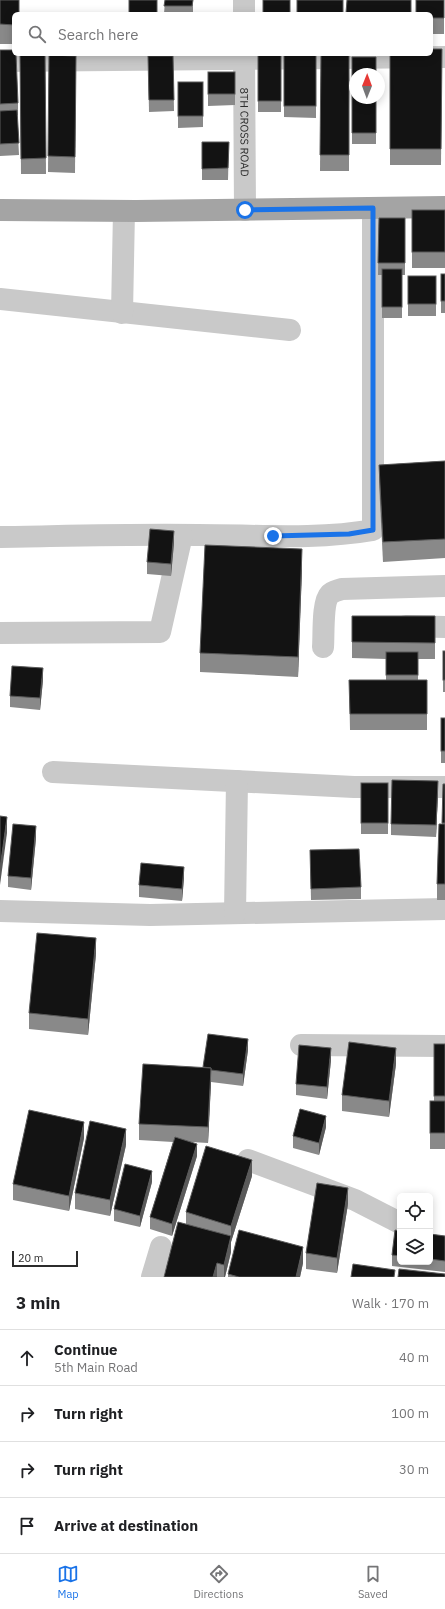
<!DOCTYPE html>
<meta charset="utf-8">
<style>
:root{--surface:#fff;--page:#f6f6f6;--text:#202124;--muted:#757577;--line:#e0e0e0;--accent:#1a73e8}
body{margin:0;font-family:"IBM Plex Sans",sans-serif;background:var(--page);color:var(--text)}
.controls{position:absolute;right:12px;bottom:12px;display:grid;overflow:hidden;border-radius:6px;box-shadow:0 2px 10px #0003}
.controls button{width:36px;height:36px;display:grid;place-items:center;padding:0;border:0;border-bottom:1px solid var(--line);background:var(--surface);color:var(--text);font:20px sans-serif}
.compass{position:absolute;left:349px;top:68px;width:36px;height:36px;border-radius:50%;background:var(--surface);box-shadow:0 2px 10px #0003;rotate:1deg}
.scale{position:absolute;left:12px;bottom:10px;width:66px;box-sizing:border-box;padding-left:4px;border:2px solid #2c2c2c;border-top:0;font-size:11px;line-height:14px;white-space:nowrap;color:#2c2c2c;-webkit-text-stroke:3px #fff;paint-order:stroke}
.stop{position:absolute;width:12px;height:12px;margin:-9px;border:3px solid #1a73e8;border-radius:50%;background:#fff}
.stop.end{background:#1a73e8;border-color:#fff;box-shadow:0 1px 4px #0008}
.list{margin:0;padding:0;list-style:none}
h2{display:flex;justify-content:space-between;align-items:center;height:52px;margin:0;padding:0 16px;font-size:17px}
h2 small{font-size:13px;font-weight:400;color:var(--muted)}
.list li{display:grid;grid-template-columns:26px 1fr auto;gap:12px;align-items:center;box-sizing:border-box;height:56px;padding:0 16px;border-top:1px solid var(--line)}
.list b{display:block;font-size:15px;white-space:nowrap}
.list p{margin:0;font-size:13px;white-space:nowrap;color:var(--muted)}
.list em{font-size:13px;font-style:normal;color:var(--muted)}
.icon{flex:none;width:22px;height:22px;fill:none;stroke:currentColor;stroke-width:2;stroke-linecap:round;stroke-linejoin:round}
.map{position:relative;flex:none;width:445px;height:1277px;overflow:hidden}
.search{position:absolute;background:var(--surface);box-shadow:0 2px 10px #0003;left:12px;right:12px;top:12px;height:44px;display:flex;align-items:center;gap:10px;box-sizing:border-box;padding:0 14px;border-radius:6px;color:var(--muted);font-size:15px}
.sheet{height:276px;background:var(--surface)}
nav{display:flex;justify-content:space-around;align-items:center;box-sizing:border-box;height:56px;border-top:1px solid var(--line);background:var(--surface);font-size:11px;color:var(--muted)}
nav a{display:grid;justify-items:center;gap:2px}
nav .on{color:var(--accent)}
.map>svg:first-child{display:block}
.lines{fill:none;stroke-linecap:round;stroke-linejoin:round}
.minor{stroke:#c9c9c9;stroke-width:22}
.major{stroke:#a4a4a4;stroke-width:22}
.wall{fill:#898989}
.shaded-wall{fill:#5a5a5a}
.building{fill:#131313;stroke:#5a5a5a}
.route{stroke:#1a73e8;stroke-width:5}
.labels{text-anchor:middle;stroke-width:4;stroke-linejoin:round;paint-order:stroke}
.street-label{font-size:11px;fill:#2c2c2c;stroke:#fff}
</style>
<div class="map">
<svg width="445" height="1277" viewBox="0 0 445 1277">
<rect width="100%" height="100%" fill="#fff"/>
<g class="lines">
<!-- minor -->
<g class="minor">
<polyline points="244,0 244,14"/>
<path id="s1" d="M244 54 245 210"/>
<polyline points="0,61 445,57"/>
<polyline points="0,299 290,330"/>
<polyline points="122,313 124,211"/>
<path d="M0 537C66 536 132 534 198 535 256 535 316 540 373 530V208"/>
<polyline points="406,626 445,627"/>
<polyline points="0,633 160,632 182,535"/>
<path d="M323 647C324 635 322 602 330 594 334 591 338 590 342 589L445 586"/>
<polyline points="53,772 354,787 445,787"/>
<polyline points="0,911 150,915 445,909"/>
<polyline points="235,913 237,781"/>
<polyline points="301,1045 445,1046"/>
<polyline points="248,1160 355,1200 400,1223"/>
<polyline points="152,1277 161,1247"/>
</g>
<!-- major -->
<polyline class="major" points="0,210 136,211 445,207"/>
</g>
<!-- wall -->
<g class="wall">
<polygon points="0,0 14,14 14,44 0,44"/>
<polygon points="165,0 193,0 193,14 164,14"/>
<polygon points="347,0 411,14 346,14"/>
<polygon points="444,0 444,34 431,34 431,14"/>
<polygon points="442,49 441,165 390,165 390,54"/>
<polygon points="0,50 18,103 18,115 17,115 19,155 0,156"/>
<polygon points="20,54 45,54 46,174 21,174"/>
<rect x="258" y="54" width="23" height="58"/>
<polygon points="284,54 316,54 316,118 284,117"/>
<polygon points="321,54 349,54 349,171 320,171"/>
<polygon points="49,55 76,56 75,173 48,172"/>
<polygon points="148,56 173,56 174,111 149,112"/>
<polygon points="352,57 376,98 376,144 352,144"/>
<polygon points="208,72 235,72 235,105 208,106"/>
<polygon points="178,82 203,82 203,127 178,128"/>
<polygon points="202,142 229,142 228,180 202,180"/>
<rect x="412" y="210" width="33" height="58"/>
<polygon points="379,218 405,218 405,275 402,275 402,318 382,318 382,275 378,275"/>
<rect x="441" y="274" width="4" height="39"/>
<rect x="408" y="276" width="28" height="40"/>
<polygon points="445,461 445,558 383,562 379,484 379,465"/>
<polygon points="174,543 171,576 147,574 147,562"/>
<polygon points="302,569 298,677 200,672 200,653"/>
<polygon points="352,616 435,616 435,659 418,659 418,680 427,680 427,730 350,730 349,680 386,680 386,659 352,658"/>
<rect x="443" y="651" width="2" height="41"/>
<polygon points="43,680 40,710 10,707 10,696"/>
<rect x="441" y="718" width="4" height="45"/>
<rect x="361" y="783" width="27" height="51"/>
<polygon points="445,784 445,900 437,900 437,884 442,824"/>
<polygon points="438,793 436,837 391,835 391,824"/>
<polygon points="36,838 31,890 8,887 8,876"/>
<polygon points="310,850 361,887 361,899 311,900"/>
<polygon points="184,878 182,901 139,897 139,885"/>
<polygon points="96,954 88,1035 29,1029 29,1013"/>
<polygon points="434,1044 445,1044 445,1149 430,1149 430,1101 434,1101"/>
<polygon points="248,1050 243,1086 211,1082 208,1143 191,1142 197,1156 172,1236 150,1229 150,1217 173,1142 139,1140 139,1124 203,1067"/>
<polygon points="331,1060 327,1099 296,1095 296,1084"/>
<polygon points="396,1064 389,1117 342,1111 342,1095"/>
<polygon points="326,1127 319,1155 293,1148 293,1136"/>
<polygon points="84,1138 69,1211 13,1200 13,1184"/>
<polygon points="126,1145 110,1216 75,1209 75,1193"/>
<polygon points="252,1176 231,1242 231,1252 225,1277 164,1277 186,1224 186,1212"/>
<polygon points="152,1182 140,1227 114,1221 114,1209"/>
<polygon points="348,1204 337,1273 306,1269 306,1253"/>
<polygon points="400,1231 400,1262 430,1262 430,1234 445,1236 445,1272 392,1266 392,1255"/>
<polygon points="303,1263 300,1277 228,1277 228,1274"/>
</g>
<!-- shaded-wall -->
<g class="shaded-wall">
<polygon points="174,531 174,543 171,576 171,564"/>
<polygon points="302,549 302,569 298,677 298,657"/>
<polygon points="43,668 43,680 40,710 40,698"/>
<polygon points="438,781 438,793 436,837 436,825"/>
<polygon points="7,817 7,833 0,885 0,869"/>
<polygon points="36,826 36,838 31,890 31,878"/>
<polygon points="184,867 184,878 182,901 182,889"/>
<polygon points="96,938 96,954 88,1035 88,1019"/>
<polygon points="248,1039 248,1050 243,1086 243,1074"/>
<polygon points="331,1048 331,1060 327,1099 327,1087"/>
<polygon points="396,1048 396,1064 389,1117 389,1101"/>
<polygon points="211,1068 211,1084 208,1143 208,1127"/>
<polygon points="326,1116 326,1127 319,1155 319,1143"/>
<polygon points="84,1122 84,1138 69,1211 69,1196"/>
<polygon points="126,1129 126,1145 110,1216 110,1200"/>
<polygon points="197,1144 197,1156 172,1236 172,1224"/>
<polygon points="252,1160 252,1176 231,1242 231,1252 225,1277 224,1277 224,1265 231,1237 231,1226"/>
<polygon points="152,1171 152,1182 140,1227 140,1216"/>
<polygon points="348,1188 348,1204 337,1273 337,1258"/>
<polygon points="303,1247 303,1263 300,1277 296,1277"/>
<polygon points="217,1263 217,1277 213,1277"/>
</g>
<!-- building -->
<g class="building">
<polygon points="0,0 19,0 19,14 14,14 14,25 0,24"/>
<rect x="129" y="0" width="28" height="14"/>
<polygon points="165,0 193,0 192,6 164,6"/>
<rect x="263" y="0" width="27" height="14"/>
<rect x="297" y="0" width="46" height="14"/>
<polygon points="347,0 411,0 411,14 346,13"/>
<polygon points="416,0 444,0 444,18 431,18 431,14 416,14"/>
<polygon points="431,49 442,49 441,149 390,149 390,54 431,54"/>
<polygon points="0,50 14,50 14,54 16,54 18,103 0,104"/>
<polygon points="20,54 45,54 46,158 21,159"/>
<rect x="258" y="54" width="23" height="47"/>
<rect x="284" y="54" width="32" height="52"/>
<polygon points="321,54 349,54 349,155 320,155"/>
<polygon points="49,55 76,56 75,157 48,156"/>
<polygon points="148,56 173,56 174,100 149,100"/>
<polygon points="352,57 376,57 376,74 355,74 355,98 376,98 376,133 352,133"/>
<rect x="208" y="72" width="27" height="22"/>
<rect x="178" y="82" width="25" height="34"/>
<polygon points="17,110 19,143 0,144 0,111"/>
<polygon points="202,142 229,142 228,168 202,169"/>
<rect x="412" y="210" width="33" height="42"/>
<polygon points="379,218 405,218 405,263 378,263"/>
<rect x="382" y="269" width="20" height="38"/>
<rect x="441" y="274" width="4" height="27"/>
<rect x="408" y="276" width="28" height="28"/>
<polygon points="445,461 445,539 383,542 379,465"/>
<polygon points="150,529 174,531 171,564 147,562"/>
<polygon points="205,545 302,549 298,657 200,653"/>
<polygon points="352,616 435,616 435,643 352,642"/>
<rect x="443" y="651" width="2" height="29"/>
<rect x="386" y="652" width="32" height="23"/>
<polygon points="12,666 43,668 40,698 10,696"/>
<polygon points="349,680 427,680 427,714 350,714"/>
<rect x="441" y="718" width="4" height="33"/>
<polygon points="392,780 438,781 436,825 391,824"/>
<rect x="361" y="783" width="27" height="40"/>
<polygon points="443,784 445,784 445,823 442,823"/>
<polygon points="0,816 7,817 0,869"/>
<polygon points="13,824 36,826 31,878 8,876"/>
<polygon points="439,824 445,824 445,884 437,884"/>
<polygon points="359,849 361,887 311,889 310,850"/>
<polygon points="141,863 184,867 182,889 139,885"/>
<polygon points="37,933 96,938 88,1019 29,1013"/>
<polygon points="208,1034 248,1039 243,1074 211,1070 211,1068 203,1067"/>
<polygon points="349,1042 396,1048 389,1101 342,1095"/>
<rect x="434" y="1044" width="11" height="52"/>
<polygon points="299,1045 331,1048 327,1087 296,1084"/>
<polygon points="143,1064 211,1068 208,1127 139,1124"/>
<rect x="430" y="1101" width="15" height="32"/>
<polygon points="300,1109 326,1116 319,1143 293,1136"/>
<polygon points="29,1110 84,1122 69,1196 13,1184"/>
<polygon points="90,1121 126,1129 110,1200 75,1193"/>
<polygon points="175,1137 197,1144 172,1224 150,1217"/>
<polygon points="206,1146 252,1160 231,1226 186,1212"/>
<polygon points="125,1164 152,1171 140,1216 114,1209"/>
<polygon points="317,1183 348,1188 337,1258 306,1253"/>
<polygon points="178,1222 231,1236 224,1265 217,1263 213,1277 164,1277"/>
<polygon points="239,1230 303,1247 296,1277 239,1277 228,1274"/>
<polygon points="395,1230 400,1231 400,1256 392,1255"/>
<polygon points="430,1234 445,1236 445,1261 430,1259"/>
<polygon points="353,1264 395,1270 394,1277 351,1277"/>
<polygon points="399,1269 445,1274 445,1277 398,1277"/>
</g>
<g class="lines">
<!-- route -->
<polyline class="route" points="245,210 373,208 373,530 349,534 273,536"/>
</g>
<g class="labels">
<!-- street labels -->
<g class="street-label">
<text dy="4" stroke="none"><textPath href="#s1" startOffset="78">8TH CROSS ROAD</textPath></text>
</g>
</g>
</svg>
<div class="controls">
<button><svg class="icon" aria-label="locate" viewBox="0 0 24 24"><circle cx="12" cy="12" r="6"/><path d="M12 2v4M12 18v4M2 12h4M18 12h4"/></svg></button>
<button><svg class="icon" aria-label="layers" viewBox="0 0 24 24"><path d="M12 4l9 5-9 5-9-5zM3 14l9 5 9-5"/></svg></button>
</div>
<svg class="compass" viewBox="-18 -18 36 36"><path d="M0-13l5 13h-10z" fill="#e53935"/><path d="M0 13l5-13h-10z" fill="#757577"/></svg>
<div class="scale">20 m</div>
<div class="stop" style="left:245px;top:210px"></div>
<div class="stop end" style="left:273px;top:536px"></div>
<div class="search"><svg class="icon" aria-label="search" viewBox="0 0 24 24"><circle cx="10" cy="10" r="6"/><path d="M15 15l6 6"/></svg>Search here</div>
</div>
<section class="sheet">
<h2>3 min<small>Walk · 170 m</small></h2>
<ul class="list">
<li><svg class="icon" aria-label="ahead" viewBox="0 0 24 24"><path d="M12 20V5M6 11l6-6 6 6"/></svg><div><b>Continue</b><p>5th Main Road</p></div><em>40 m</em></li>
<li><svg class="icon" aria-label="right" viewBox="0 0 24 24"><path d="M7 20v-9h11M14 6l5 5-5 5"/></svg><div><b>Turn right</b></div><em>100 m</em></li>
<li><svg class="icon" aria-label="right" viewBox="0 0 24 24"><path d="M7 20v-9h11M14 6l5 5-5 5"/></svg><div><b>Turn right</b></div><em>30 m</em></li>
<li><svg class="icon" aria-label="arrive" viewBox="0 0 24 24"><path d="M6 21V4h12l-3 4 3 4H6"/></svg><div><b>Arrive at destination</b></div></li>
</ul>
</section>
<nav>
<a class="on"><svg class="icon" aria-label="map" viewBox="0 0 24 24"><path d="M3 6l6-2 6 2 6-2v14l-6 2-6-2-6 2zM9 4v14M15 6v14"/></svg>Map</a>
<a><svg class="icon" aria-label="directions" viewBox="0 0 24 24"><path d="M12 3l9 9-9 9-9-9zM9 14v-3h6M13 9l2 2-2 2"/></svg>Directions</a>
<a><svg class="icon" aria-label="saved" viewBox="0 0 24 24"><path d="M7 4h10v16l-5-4-5 4z"/></svg>Saved</a>
</nav>
